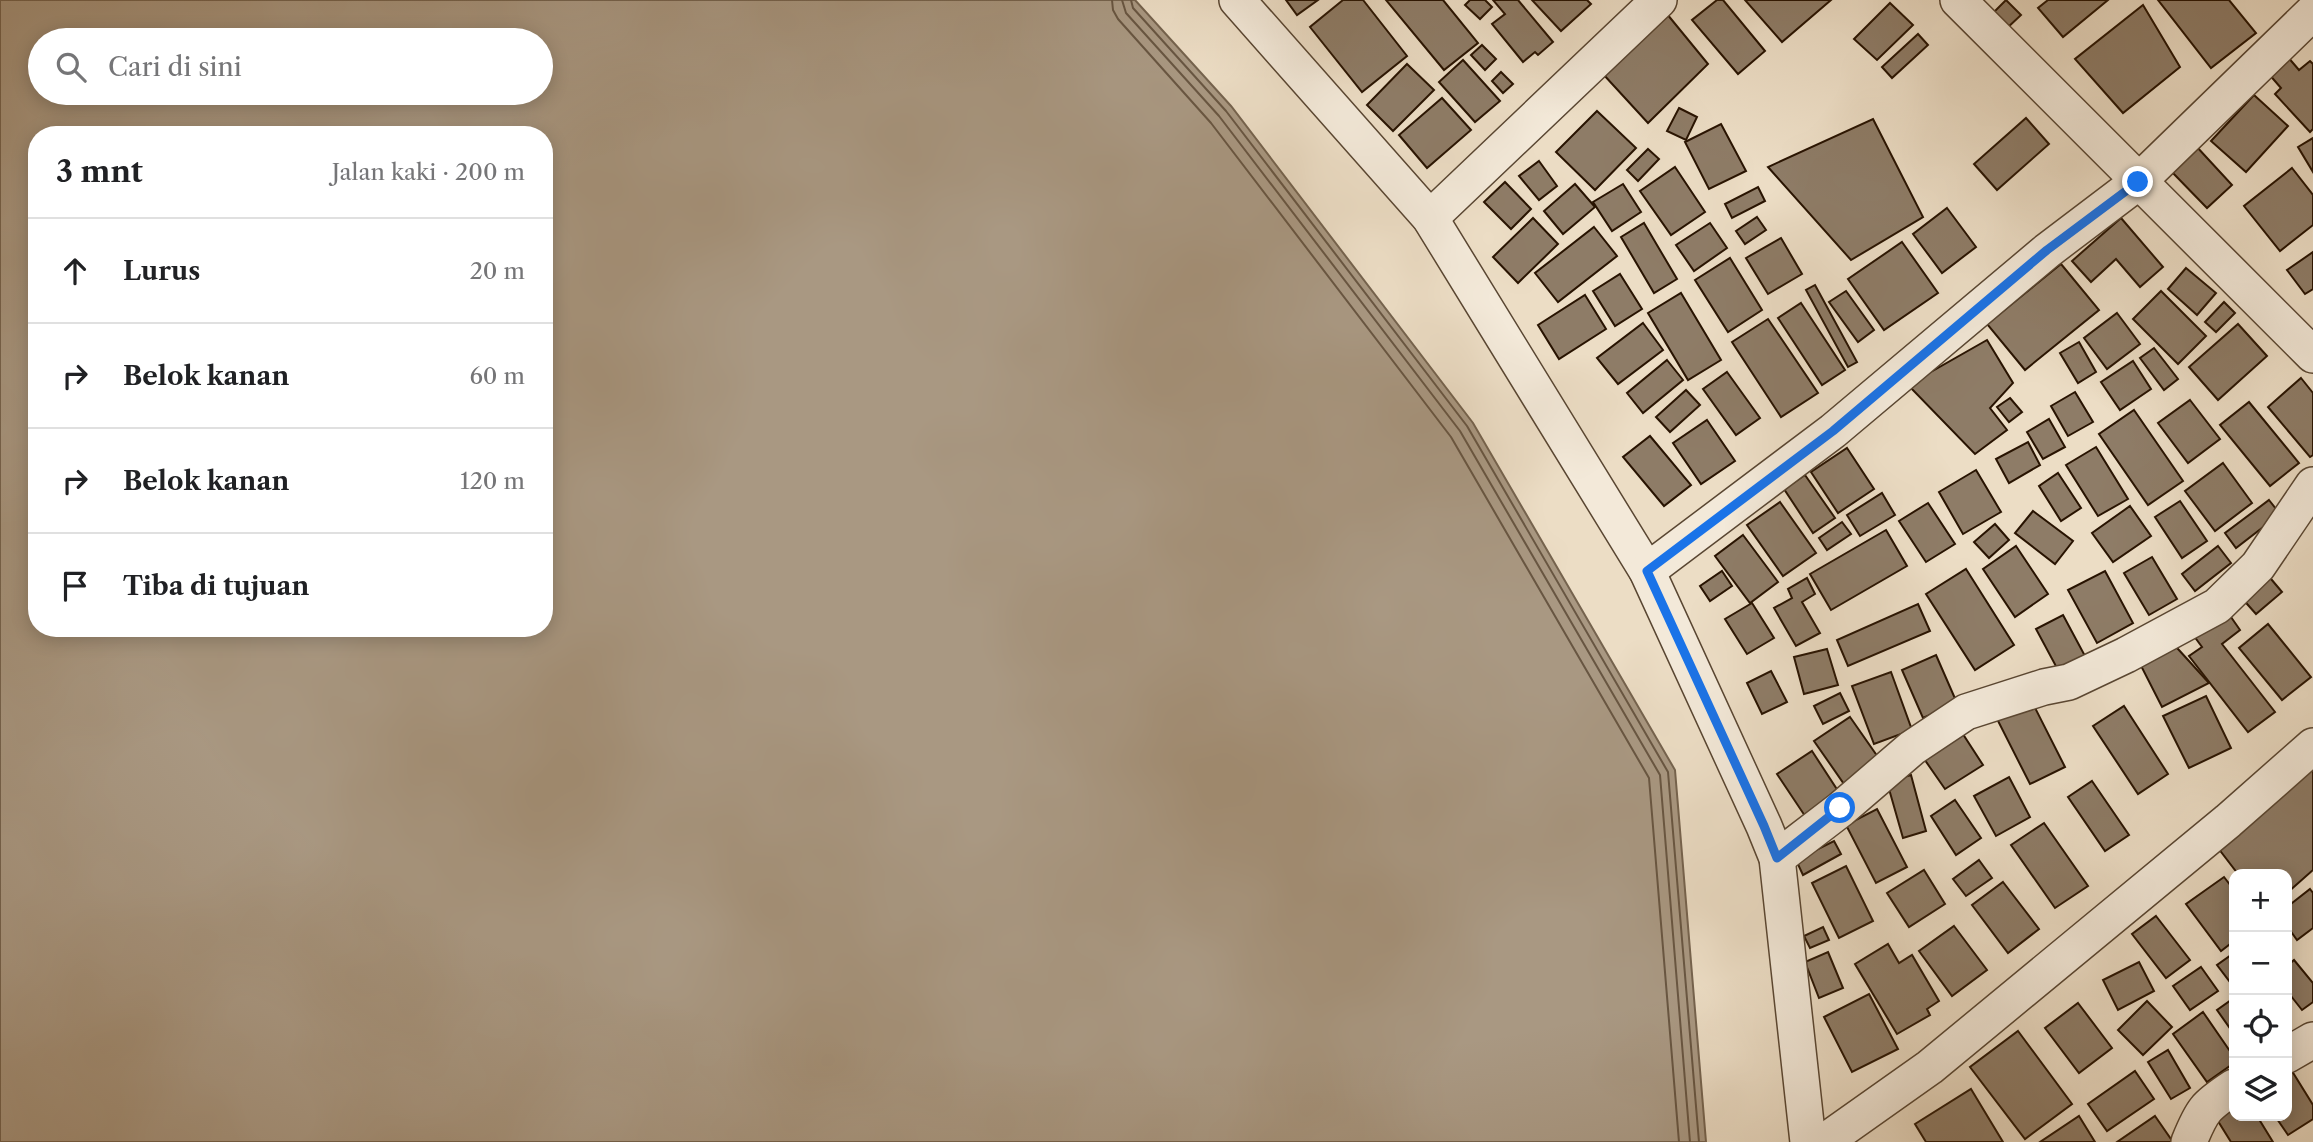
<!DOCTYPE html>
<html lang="id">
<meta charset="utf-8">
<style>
:root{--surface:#fff;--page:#f2f2f2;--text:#202124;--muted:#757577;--line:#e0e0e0}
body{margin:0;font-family:"Libre Caslon Text",serif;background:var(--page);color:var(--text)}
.controls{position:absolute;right:21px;bottom:21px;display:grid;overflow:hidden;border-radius:14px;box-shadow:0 4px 18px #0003}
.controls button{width:63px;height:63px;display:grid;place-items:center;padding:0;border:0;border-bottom:2px solid var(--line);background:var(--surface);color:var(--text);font:35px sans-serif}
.stop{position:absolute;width:21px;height:21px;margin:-16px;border:5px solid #1a73e8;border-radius:50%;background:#fff}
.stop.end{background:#1a73e8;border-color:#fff;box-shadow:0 2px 7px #0008}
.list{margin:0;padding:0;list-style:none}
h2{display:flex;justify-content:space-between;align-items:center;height:91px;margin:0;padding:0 28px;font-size:30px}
h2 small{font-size:23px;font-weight:400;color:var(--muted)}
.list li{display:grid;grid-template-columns:46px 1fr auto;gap:21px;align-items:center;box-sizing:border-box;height:105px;padding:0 28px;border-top:2px solid var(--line)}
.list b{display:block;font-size:26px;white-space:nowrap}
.list em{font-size:23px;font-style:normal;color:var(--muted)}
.icon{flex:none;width:38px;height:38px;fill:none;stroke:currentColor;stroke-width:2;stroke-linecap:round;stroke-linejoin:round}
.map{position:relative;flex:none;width:2313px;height:1142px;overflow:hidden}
.search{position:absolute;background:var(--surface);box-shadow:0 4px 18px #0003;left:28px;top:28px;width:525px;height:77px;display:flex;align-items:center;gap:18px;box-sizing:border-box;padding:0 24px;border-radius:38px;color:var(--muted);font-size:26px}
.panel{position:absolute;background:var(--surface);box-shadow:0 4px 18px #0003;left:28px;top:126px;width:525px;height:511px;border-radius:28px}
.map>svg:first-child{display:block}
.water{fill:#a99882;stroke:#75634e;stroke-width:2;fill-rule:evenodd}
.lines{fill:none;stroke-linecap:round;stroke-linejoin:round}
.shore{stroke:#685642;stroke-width:2}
.building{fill:#8e7c67;stroke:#281301;stroke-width:2}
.street-casing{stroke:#594632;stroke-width:38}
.street{stroke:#f3e9d9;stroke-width:35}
.route{stroke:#1a73e8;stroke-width:9}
</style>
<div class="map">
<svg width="2313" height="1142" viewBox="0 0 2313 1142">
<rect width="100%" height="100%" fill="#ecddc5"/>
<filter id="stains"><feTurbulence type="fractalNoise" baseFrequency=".00286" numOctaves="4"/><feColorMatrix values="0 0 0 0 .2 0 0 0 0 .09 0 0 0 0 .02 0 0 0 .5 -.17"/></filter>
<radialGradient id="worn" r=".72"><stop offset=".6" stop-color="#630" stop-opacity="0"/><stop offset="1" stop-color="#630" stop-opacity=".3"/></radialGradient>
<!-- water -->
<path class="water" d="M0 0H1135L1231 106 1473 423 1675 770 1706 1142H0ZM40 40H541V93H40ZM37 135H544V628H37Z"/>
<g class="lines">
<!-- shore -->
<g class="shore">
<polyline points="1112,0 1113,10 1118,19 1211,123 1451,437 1649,778 1679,1142"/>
<polyline points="1122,0 1126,13 1219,116 1460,431 1660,775 1690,1142"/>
<polyline points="1131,0 1133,8 1226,111 1467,426 1668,772 1699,1142"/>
</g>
</g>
<!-- building -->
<g class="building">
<polygon points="1286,0 1318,0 1297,15"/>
<polygon points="1343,0 1363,0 1407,56 1362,92 1310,27"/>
<polygon points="1386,0 1443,0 1478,43 1444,70"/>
<polygon points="1470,0 1485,0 1492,7 1480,19 1465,5"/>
<polygon points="1493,0 1518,0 1553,42 1538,55 1535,52 1523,62 1492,24 1505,14"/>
<polygon points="1532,0 1587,0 1591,4 1561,31"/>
<polygon points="1717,0 1723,0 1765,51 1738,74 1692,20"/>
<polygon points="1745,0 1831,0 1782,42"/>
<polygon points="2006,0 2021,15 2006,29 1992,14"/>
<polygon points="2048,0 2108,0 2063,37 2038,8"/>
<polygon points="2158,0 2229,0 2256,33 2211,68"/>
<polygon points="1890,3 1913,25 1877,60 1854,39"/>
<polygon points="2143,5 2180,67 2123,113 2075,59"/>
<polygon points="1667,14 1708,64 1648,123 1603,74"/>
<polygon points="1918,34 1928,45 1892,78 1882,67"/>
<polygon points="1482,45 1496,59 1485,70 1471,55"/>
<polygon points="2287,56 2299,70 2310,61 2313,64 2313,129 2310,132 2275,94 2281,88 2268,73"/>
<polygon points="1463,60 1500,101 1475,122 1439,82"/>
<polygon points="1407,64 1434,90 1393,131 1367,105"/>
<polygon points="1501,72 1513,84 1503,93 1492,81"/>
<polygon points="2254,95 2288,126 2246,172 2211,141"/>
<polygon points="1442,98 1471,130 1427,168 1399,135"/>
<polygon points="1679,108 1697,117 1686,140 1667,131"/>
<polygon points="1597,111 1636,148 1595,190 1556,152"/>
<polygon points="2026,118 2049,144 1997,190 1974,164"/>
<polygon points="1873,119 1923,217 1851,260 1768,167"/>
<polygon points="1721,124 1746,171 1709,189 1685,142"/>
<polygon points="2313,138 2313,172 2298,147"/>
<polygon points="2196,146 2232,185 2207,208 2170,170"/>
<polygon points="1648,149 1659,159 1638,181 1627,170"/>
<polygon points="1539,161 1557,186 1539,200 1519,176"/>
<polygon points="1675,167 1705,212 1671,235 1640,191"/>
<polygon points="2292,168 2313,195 2313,225 2280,251 2244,206"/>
<polygon points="1505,182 1531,209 1511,229 1484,202"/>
<polygon points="1575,184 1595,207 1563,234 1544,211"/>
<polygon points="1623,184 1641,212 1612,231 1593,202"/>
<polygon points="1758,187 1765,201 1732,218 1725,204"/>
<polygon points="1947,208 1976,247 1942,273 1913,234"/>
<polygon points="1757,217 1766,230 1745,244 1736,231"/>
<polygon points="1533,218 1558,244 1518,283 1493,257"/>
<polygon points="2121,218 2163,267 2140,287 2116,259 2091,282 2072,261"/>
<polygon points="1644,223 1677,279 1654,293 1621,237"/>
<polygon points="1710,223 1727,248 1694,271 1676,245"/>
<polygon points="1594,227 1617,256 1558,302 1535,273"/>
<polygon points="1781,238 1802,274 1768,294 1746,258"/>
<polygon points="1902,242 1938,293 1884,330 1848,279"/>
<polygon points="2313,252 2313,289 2305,294 2287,270"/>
<polygon points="1730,258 1762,310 1728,332 1695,280"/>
<polygon points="2061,264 2099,310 2025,370 1987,324"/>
<polygon points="2186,268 2216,293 2197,315 2168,289"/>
<polygon points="1620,274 1642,309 1615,326 1593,291"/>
<polygon points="1815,285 1857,362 1848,367 1806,290"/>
<polygon points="1846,291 1874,330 1858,342 1829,302"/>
<polygon points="2161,291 2206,336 2178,364 2133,319"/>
<polygon points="1681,293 1721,360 1688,380 1648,313"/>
<polygon points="1585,295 1606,329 1559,359 1538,325"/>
<polygon points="2224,302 2235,313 2216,332 2205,322"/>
<polygon points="1801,303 1845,370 1822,385 1778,318"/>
<polygon points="2117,313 2140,344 2107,369 2084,338"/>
<polygon points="1768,319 1818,393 1781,417 1732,342"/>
<polygon points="1643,323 1663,350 1618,384 1597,358"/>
<polygon points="2238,324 2267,356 2218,400 2189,367"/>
<polygon points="1987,340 2013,383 1990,408 2007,430 1975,454 1908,385"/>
<polygon points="2079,342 2096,372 2078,383 2060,353"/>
<polygon points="2154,348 2178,379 2164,390 2140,358"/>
<polygon points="1667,360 1683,380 1643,413 1627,393"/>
<polygon points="2133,361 2151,389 2120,410 2101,382"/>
<polygon points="1727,372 1760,418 1736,435 1703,389"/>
<polygon points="2301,378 2313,393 2313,455 2310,457 2268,407"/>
<polygon points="1686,390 1700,405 1670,432 1656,417"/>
<polygon points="2075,392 2093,422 2068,436 2051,406"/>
<polygon points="2010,398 2022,412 2009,422 1997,407"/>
<polygon points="2190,400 2220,439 2188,463 2158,423"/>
<polygon points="2249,402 2299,463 2270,486 2220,425"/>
<polygon points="2134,410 2183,481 2148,505 2099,434"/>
<polygon points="2049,419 2065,447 2043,459 2027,432"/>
<polygon points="1707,420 1735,461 1701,484 1673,443"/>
<polygon points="1650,436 1691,485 1664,506 1623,457"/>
<polygon points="2028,442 2040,465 2009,483 1996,459"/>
<polygon points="2096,447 2128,499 2098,516 2066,465"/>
<polygon points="1847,448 1874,489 1838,513 1811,472"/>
<polygon points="2223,463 2252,503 2215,531 2185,491"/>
<polygon points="1976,470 2001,512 1963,534 1939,492"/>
<polygon points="2058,473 2081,508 2061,521 2039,486"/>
<polygon points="1805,475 1835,518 1813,533 1784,489"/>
<polygon points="1882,493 1895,515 1860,536 1847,515"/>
<polygon points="2269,500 2280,514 2236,548 2225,533"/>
<polygon points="2180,501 2207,541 2182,558 2155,517"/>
<polygon points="1780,502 1816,553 1783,576 1747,525"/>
<polygon points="1928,503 1955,544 1926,562 1899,521"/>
<polygon points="2130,506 2151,536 2113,562 2092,533"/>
<polygon points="2033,511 2073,541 2055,564 2015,533"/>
<polygon points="1842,522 1851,534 1827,550 1819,538"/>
<polygon points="1995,524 2009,540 1989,558 1974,542"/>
<polygon points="1886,530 1907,566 1831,610 1810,574"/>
<polygon points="1743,535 1778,582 1750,603 1715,556"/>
<polygon points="2016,546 2048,594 2015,617 1983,569"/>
<polygon points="2218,546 2231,563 2195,591 2182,574"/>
<polygon points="2152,557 2177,599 2149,615 2124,573"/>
<polygon points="1966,569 2014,645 1975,670 1926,594"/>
<polygon points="1722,571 1732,586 1710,601 1700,586"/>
<polygon points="2105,571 2133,623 2097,643 2068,590"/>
<polygon points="2266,573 2282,592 2256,614 2240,596"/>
<polygon points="1807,578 1815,594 1802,602 1820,633 1796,646 1774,608 1792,598 1788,589"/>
<polygon points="1752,603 1774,638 1747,654 1725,619"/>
<polygon points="1918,604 1930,631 1848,666 1837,640"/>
<polygon points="2224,607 2240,630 2222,644 2275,712 2248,732 2189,656 2202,647 2191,632"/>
<polygon points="2063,615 2085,656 2058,670 2036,629"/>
<polygon points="2268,624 2311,677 2282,700 2239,648"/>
<polygon points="2168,638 2209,683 2162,707 2135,654"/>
<polygon points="1827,649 1838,685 1804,694 1794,657"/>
<polygon points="1936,655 1957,703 1923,718 1902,670"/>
<polygon points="1771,671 1787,702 1762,714 1747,683"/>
<polygon points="1891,672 1912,730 1874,744 1852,686"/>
<polygon points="1840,693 1849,711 1823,724 1814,706"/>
<polygon points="2028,694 2065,767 2030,784 1993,711"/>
<polygon points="2206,696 2231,748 2189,768 2163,716"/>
<polygon points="2124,706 2168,774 2138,794 2093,726"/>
<polygon points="1850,717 1880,760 1844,784 1814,741"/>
<polygon points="1959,728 1983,765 1945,789 1920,753"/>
<polygon points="1812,751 1840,794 1805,816 1777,774"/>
<polygon points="2313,769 2313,870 2287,893 2287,874 2238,874 2215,844"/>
<polygon points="1911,775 1926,831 1903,838 1887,782"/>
<polygon points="2009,777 2030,817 1996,836 1974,796"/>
<polygon points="2092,781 2129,835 2105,851 2068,797"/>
<polygon points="1955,800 1981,838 1956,855 1931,816"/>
<polygon points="1877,809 1907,867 1876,883 1846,825"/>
<polygon points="2044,823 2088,886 2055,908 2011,845"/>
<polygon points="1834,841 1841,854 1803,875 1796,860"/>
<polygon points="1979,860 1992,878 1966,896 1953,879"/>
<polygon points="1846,866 1873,921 1839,938 1812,883"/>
<polygon points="1924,870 1945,904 1909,927 1887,893"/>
<polygon points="2224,877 2234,890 2234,941 2221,951 2186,904"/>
<polygon points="2003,882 2039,929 2008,953 1972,905"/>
<polygon points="2310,889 2313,893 2313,928 2297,940 2287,926 2287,907"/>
<polygon points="2156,916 2190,960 2166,978 2132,934"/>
<polygon points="1954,926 1987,970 1952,996 1919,951"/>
<polygon points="1823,927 1829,940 1810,948 1804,936"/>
<polygon points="1888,944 1899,963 1912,955 1939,1001 1927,1009 1930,1015 1897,1034 1855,964"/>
<polygon points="1828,952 1843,988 1819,998 1805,962"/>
<polygon points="2234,953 2234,979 2230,982 2217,965"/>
<polygon points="2294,960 2313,983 2313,1002 2302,1010 2287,991 2287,966"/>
<polygon points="2139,962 2154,991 2118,1010 2103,980"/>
<polygon points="2201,967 2218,991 2190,1010 2173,986"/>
<polygon points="1869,994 1898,1049 1852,1072 1824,1017"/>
<polygon points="2234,998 2234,1034 2217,1010"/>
<polygon points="2147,1001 2172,1027 2143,1055 2118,1030"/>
<polygon points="2078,1003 2112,1048 2079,1073 2045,1028"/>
<polygon points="2203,1012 2234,1057 2234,1063 2207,1082 2173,1034"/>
<polygon points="2018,1031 2072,1104 2025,1139 1970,1067"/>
<polygon points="2168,1050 2190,1088 2171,1099 2148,1062"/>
<polygon points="2287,1063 2313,1105 2313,1119 2288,1135 2275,1116 2287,1116"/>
<polygon points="2135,1071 2154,1099 2107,1131 2088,1104"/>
<polygon points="1971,1089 2003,1142 1926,1142 1915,1124"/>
<polygon points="2234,1099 2234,1116 2257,1116 2273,1142 2231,1142 2213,1113"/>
<polygon points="2079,1116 2095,1142 2040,1142"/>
<polygon points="2155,1116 2173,1142 2117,1142"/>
</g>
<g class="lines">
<!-- street casing -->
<g class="street-casing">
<g id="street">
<polyline points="1237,0 1430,218 1647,571 1764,826 1777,858 1808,1142"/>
<polyline points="1958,0 2313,355"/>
<polyline points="1430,218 1659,0"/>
<polyline points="1647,571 1833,431 2047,251 2138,182 2313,12"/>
<polyline points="1777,858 1841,809 1912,748 1966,712 2044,687 2069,682 2126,655 2217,606 2258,566 2313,485"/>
<polyline points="2287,1055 2313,1040"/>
<polyline points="1824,1142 1930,1067 2228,821 2313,746"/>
<path d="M2189 1142C2202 1110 2205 1106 2234 1087"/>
</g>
</g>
<!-- street -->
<use href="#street" class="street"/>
</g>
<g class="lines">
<!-- route -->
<polyline class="route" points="1840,808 1777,858 1764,826 1647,571 1833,431 2047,250 2138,182"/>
</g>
<rect width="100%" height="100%" filter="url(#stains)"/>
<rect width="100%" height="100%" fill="url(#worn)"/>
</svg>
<div class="controls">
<button>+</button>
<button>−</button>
<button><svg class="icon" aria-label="locate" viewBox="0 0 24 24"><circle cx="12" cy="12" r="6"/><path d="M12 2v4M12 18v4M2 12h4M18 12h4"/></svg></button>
<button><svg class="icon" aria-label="layers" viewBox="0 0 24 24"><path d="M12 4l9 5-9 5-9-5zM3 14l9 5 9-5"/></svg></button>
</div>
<div class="stop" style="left:1840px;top:808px"></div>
<div class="stop end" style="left:2138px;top:182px"></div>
<div class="search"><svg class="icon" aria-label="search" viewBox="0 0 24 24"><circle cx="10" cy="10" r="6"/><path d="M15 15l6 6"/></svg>Cari di sini</div>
<section class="panel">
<h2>3 mnt<small>Jalan kaki · 200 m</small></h2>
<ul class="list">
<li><svg class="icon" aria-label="ahead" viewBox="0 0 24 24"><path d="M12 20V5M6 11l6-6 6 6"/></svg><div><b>Lurus</b></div><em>20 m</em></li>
<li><svg class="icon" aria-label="right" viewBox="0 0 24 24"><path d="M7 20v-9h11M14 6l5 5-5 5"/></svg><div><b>Belok kanan</b></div><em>60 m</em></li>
<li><svg class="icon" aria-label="right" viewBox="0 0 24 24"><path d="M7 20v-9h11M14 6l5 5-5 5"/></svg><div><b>Belok kanan</b></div><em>120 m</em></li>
<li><svg class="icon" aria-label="arrive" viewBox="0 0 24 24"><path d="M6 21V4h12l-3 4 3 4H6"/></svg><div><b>Tiba di tujuan</b></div></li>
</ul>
</section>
</div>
